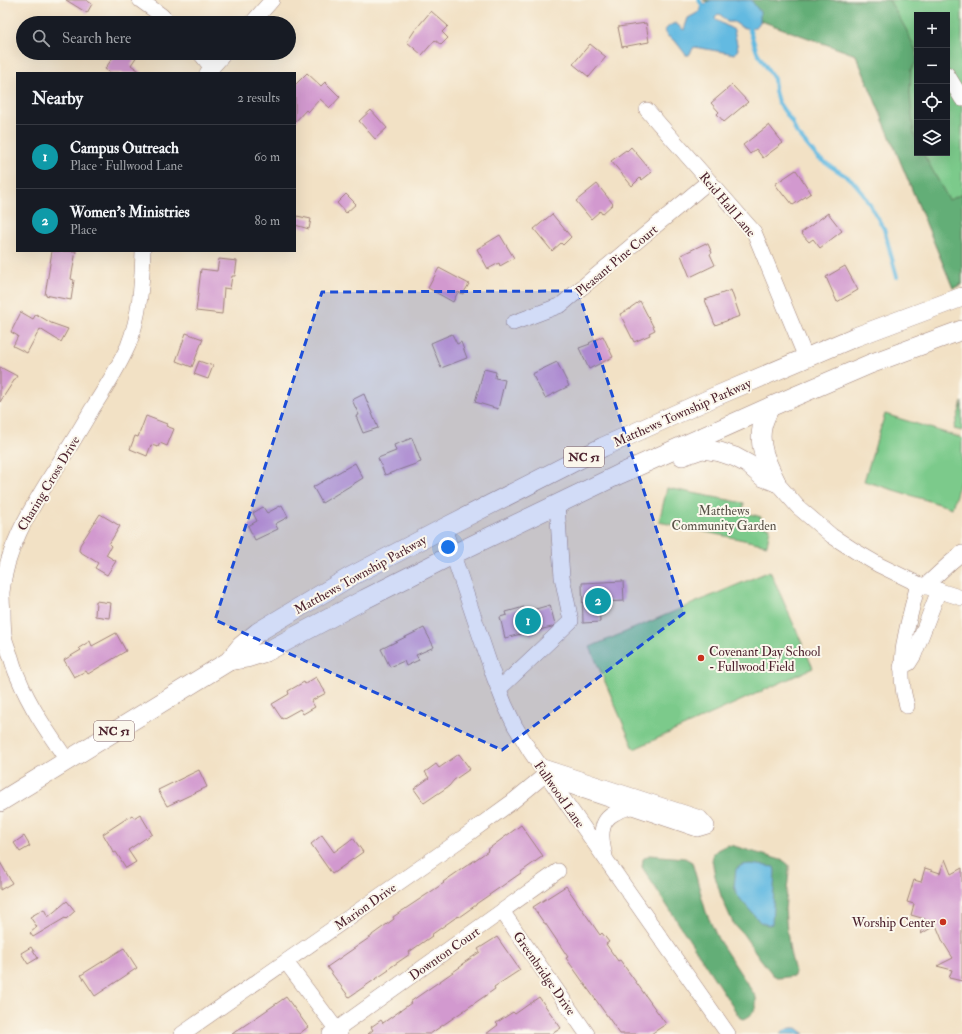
<!DOCTYPE html>
<meta charset="utf-8">
<style>
:root{--surface:#171b24;--page:#242831;--text:#f1f3f6;--muted:#9ea1a6;--line:#363941;--accent:#c8321e}
body{margin:0;font-family:"IM FELL Double Pica",serif;background:var(--page);color:var(--text)}
.controls{position:absolute;right:12px;top:12px;display:grid;overflow:hidden;border-radius:0px;box-shadow:0 4px 16px #0002}
.controls button{width:36px;height:36px;display:grid;place-items:center;padding:0;border:0;border-bottom:1px solid var(--line);background:var(--surface);color:var(--text);font:20px sans-serif}
.you{position:absolute;left:448px;top:547px;width:14px;height:14px;margin:-10px;border:3px solid #fff;border-radius:50%;background:#1a73e8;box-shadow:0 0 0 6px #1a73e833}
.badge{display:grid;place-items:center;width:26px;height:26px;border-radius:50%;background:var(--accent);color:#fff;font-size:13px;font-weight:700}
.pin{position:absolute;translate:-50% -50%;border:2px solid #fff;box-shadow:0 1px 4px #0006}
.list{margin:0;padding:0;list-style:none}
h2{display:flex;justify-content:space-between;align-items:center;height:52px;margin:0;padding:0 16px;font-size:17px}
h2 small{font-size:13px;font-weight:400;color:var(--muted)}
.list li{display:grid;grid-template-columns:26px 1fr auto;gap:12px;align-items:center;box-sizing:border-box;height:64px;padding:0 16px;border-top:1px solid var(--line)}
.list b{display:block;font-size:15px;white-space:nowrap}
.list p{margin:0;font-size:13px;white-space:nowrap;color:var(--muted)}
.list em{font-size:13px;font-style:normal;color:var(--muted)}
.icon{flex:none;width:22px;height:22px;fill:none;stroke:currentColor;stroke-width:2;stroke-linecap:round;stroke-linejoin:round}
.map{position:relative;flex:none;width:962px;height:1034px;overflow:hidden}
.search{position:absolute;background:var(--surface);box-shadow:0 4px 16px #0002;left:16px;top:16px;width:280px;height:44px;display:flex;align-items:center;gap:10px;box-sizing:border-box;padding:0 14px;border-radius:22px;color:var(--muted);font-size:15px}
.panel{position:absolute;background:var(--surface);box-shadow:0 4px 16px #0002;left:16px;top:72px;width:280px;height:180px;border-radius:0px}
.map>svg:first-child{display:block}
.green{fill:#7bca8b;stroke:#62745b;fill-rule:evenodd}
.forest{fill:#64ae77;stroke:#576651}
.water{fill:#64bae1;stroke:#576c86}
.lines{fill:none;stroke-linecap:round;stroke-linejoin:round}
.stream{stroke:#64bae1;stroke-width:4}
.building{fill:#d299cf}
.minor-casing{stroke:#9e8078;stroke-width:16}
.major-casing{stroke:#9e8078;stroke-width:20}
.minor{stroke:#fff;stroke-width:15}
.major{stroke:#fff;stroke-width:19}
.marked{fill:#1d4ed8;fill-opacity:0.2;stroke:#1d4ed8;stroke-width:3;stroke-dasharray:8 5;stroke-linejoin:round}
.poi-dot{fill:#c8321e;stroke:#fbf7ec;stroke-width:1.5}
.labels{text-anchor:middle;stroke-width:4;stroke-linejoin:round;paint-order:stroke}
.shield{fill:#fbf7ec;stroke:#7f6065;stroke-width:1}
.shield-label{font-size:12px;font-weight:bold;fill:#4a1f2b}
.street-label{font-size:13px;fill:#4a1f2b;stroke:#fbf7ec}
.park-label{font-size:13px;fill:#595248;stroke:#fbf7ec}
.poi-label{font-size:13px;fill:#4a1f2b;stroke:#fbf7ec;text-anchor:start}
</style>
<div class="map">
<svg width="962" height="1034" viewBox="0 0 962 1034">
<rect width="100%" height="100%" fill="#fbf7ec"/>
<filter id="ink" filterUnits="userSpaceOnUse"><feTurbulence type="fractalNoise" baseFrequency=".025" numOctaves="2"/><feDisplacementMap in="SourceGraphic" scale="8" xChannelSelector="R" yChannelSelector="G"/><feConvolveMatrix kernelMatrix="1 2 1 2 8 2 1 2 1" color-interpolation-filters="sRGB"/></filter>
<filter id="wash" filterUnits="userSpaceOnUse"><feTurbulence type="fractalNoise" baseFrequency=".012" numOctaves="4" result="noise"/><feDisplacementMap in="SourceGraphic" scale="16" xChannelSelector="R" yChannelSelector="G"/><feGaussianBlur stdDeviation="0.9" result="paint"/><feColorMatrix in="noise" values="0 0 0 0 0 0 0 0 0 0 0 0 0 0 0 0 0 1.4 0 .05"/><feComposite in="paint" operator="in"/></filter>
<g filter="url(#wash)">
<rect width="100%" height="100%" fill="#f2e1c5"/>
<!-- green -->
<g class="green">
<path d="M703 0H962V285L953 288 856 55ZM917 15H947V153H917Z"/>
<polygon points="962,402 962,431 954,429"/>
<polygon points="885,414 962,438 962,475 952,508 864,481"/>
<polygon points="667,488 744,503 743,512 761,517 760,525 770,528 767,545 659,522"/>
<polygon points="770,571 813,668 634,749 590,647"/>
</g>
<!-- forest -->
<g class="forest">
<polygon points="703,0 889,0 906,29 917,53 917,61 911,70 910,93 914,134 917,141 917,153 923,153 949,200 962,194 962,284 953,288 856,55"/>
<polygon points="727,845 734,846 784,861 789,865 789,872 785,909 787,931 790,952 795,972 794,976 779,978 773,975 759,957 743,934 733,923 721,896 715,876 712,860 713,854 717,850"/>
<path d="M649 855 685 858 692 862 706 912 718 939 756 997C757 1008 754 1015 744 1019L740 1018 642 867 643 859Z"/>
</g>
<!-- water -->
<g class="water">
<polygon points="711,0 751,0 760,12 760,22 757,26 750,29 741,27 734,22 727,22 721,15 718,14 715,17 716,20 734,30 738,49 735,54 694,47 689,55 686,55 676,42 666,35 665,30 669,26 675,23 684,30 688,18 699,12 702,5"/>
<polygon points="751,864 774,867 775,871 772,924 768,925 760,922 737,895 734,886 736,869 742,865"/>
<polygon points="791,1028 797,1028 805,1034 781,1034 783,1031"/>
</g>
<g class="lines">
<!-- stream -->
<g class="stream">
<polyline points="699,0 702,5 706,7"/>
<polyline points="748,25 757,52 774,79 775,91 778,102 792,122 796,132 818,158 852,180 863,193 884,229 897,277"/>
</g>
</g>
<g id="blocks">
<!-- building -->
<g class="building">
<polygon points="66,0 86,0 92,4 87,13"/>
<polygon points="431,11 448,26 442,32 448,38 441,45 435,40 422,55 407,42 415,30"/>
<polygon points="646,23 649,42 622,47 618,27"/>
<polygon points="590,44 606,57 589,77 573,64"/>
<polygon points="116,53 139,53 131,65 142,73 111,73 105,69"/>
<polygon points="307,73 321,86 325,82 340,97 330,108 320,99 308,112 306,110 295,122 295,85"/>
<polygon points="732,85 748,102 724,122 717,114 719,112 711,103"/>
<polygon points="371,110 387,128 375,139 359,121"/>
<polygon points="769,125 783,143 763,158 756,149 750,154 743,145"/>
<polygon points="631,147 652,172 642,180 640,178 632,186 611,161 626,150 627,151"/>
<polygon points="796,170 811,193 793,205 785,195 784,196 775,184"/>
<polygon points="597,184 613,204 602,214 600,211 591,219 576,201"/>
<polygon points="346,194 356,204 346,213 337,203"/>
<polygon points="828,213 842,231 820,248 813,239 809,242 801,233"/>
<polygon points="552,214 571,237 563,245 561,243 552,251 534,229"/>
<polygon points="297,216 311,219 309,229 295,225"/>
<polygon points="500,235 514,258 500,266 499,263 488,269 477,249"/>
<polygon points="706,243 706,244 708,244 712,253 710,254 715,265 690,277 681,255"/>
<polygon points="52,251 76,251 71,279 74,280 71,300 45,295"/>
<polygon points="219,259 237,261 235,276 232,276 230,289 224,288 222,314 196,311 201,269 217,271"/>
<polygon points="845,266 858,290 837,302 826,277"/>
<polygon points="439,268 469,284 463,294 458,292 453,302 428,288"/>
<polygon points="731,290 740,316 715,325 705,300"/>
<polygon points="640,301 655,330 649,333 650,335 634,342 620,314 630,309 630,308"/>
<polygon points="21,312 33,319 36,314 51,323 68,329 61,342 40,329 27,353 13,346 18,336 11,332"/>
<polygon points="186,333 203,339 192,367 176,361"/>
<polygon points="452,334 457,344 461,342 467,358 441,368 431,343"/>
<polygon points="603,336 613,357 589,369 579,348 590,344 589,343"/>
<polygon points="199,361 213,366 208,379 194,374"/>
<polygon points="557,362 569,386 545,398 532,374"/>
<polygon points="0,367 17,376 0,402"/>
<polygon points="484,369 496,372 495,378 505,380 498,409 475,402"/>
<polygon points="364,394 378,428 363,433 356,416 359,415 352,400"/>
<polygon points="146,416 167,424 166,426 174,429 167,446 160,443 158,447 151,445 147,456 130,449 135,436 138,437"/>
<polygon points="412,438 421,462 385,475 378,458 396,451 394,445"/>
<polygon points="355,463 363,478 322,503 313,487"/>
<polygon points="282,505 288,517 275,524 278,529 255,540 248,526 257,521 253,513 263,507 267,513"/>
<polygon points="100,514 120,526 109,544 111,546 106,555 116,561 107,575 95,568 98,563 79,551 80,545"/>
<polygon points="623,581 624,601 599,602 600,622 583,623 582,583"/>
<polygon points="96,601 111,603 109,618 95,616"/>
<polygon points="550,605 555,624 552,627 543,629 530,635 529,632 505,638 500,617 507,615 506,612 524,607 525,612"/>
<polygon points="424,628 434,647 416,655 419,660 406,666 404,661 390,667 381,649"/>
<polygon points="116,633 126,651 88,674 86,671 74,677 64,660 81,650 79,648 90,641 92,646"/>
<polygon points="316,677 326,693 311,701 315,707 303,714 300,709 282,719 272,704 289,694 288,691 304,682 305,684"/>
<polygon points="459,754 470,769 454,780 449,786 424,803 414,789 429,778 425,772 436,764 439,768"/>
<polygon points="199,770 207,787 167,806 158,790"/>
<polygon points="140,814 152,834 128,850 136,862 126,868 116,852 114,853 103,834 132,815 134,818"/>
<polygon points="521,825 543,856 521,872 521,873 476,904 476,905 459,917 458,916 431,935 432,936 409,952 410,954 388,969 389,970 349,997 327,967 372,936 372,935 394,919 393,917 444,883 443,882 488,851 487,850"/>
<polygon points="322,835 334,852 353,838 363,852 332,874 311,844"/>
<polygon points="24,836 30,846 20,852 14,843"/>
<polygon points="945,859 951,874 962,868 962,981 949,978 952,970 937,966 953,958 943,942 936,925 921,934 925,919 911,915 914,904 907,902 914,880 921,882 925,868 940,873"/>
<polygon points="0,862 12,883 0,890"/>
<polygon points="566,886 600,935 602,933 609,942 606,944 618,961 620,960 666,1024 651,1034 620,1034 566,958 568,957 545,923 544,923 533,907"/>
<polygon points="67,901 75,911 66,919 65,918 33,937 30,933 37,927 30,917 44,909 48,917"/>
<polygon points="497,937 520,970 494,987 495,989 430,1034 368,1034 373,1030 371,1027 381,1020 383,1023 411,1003 410,1002 463,965 462,964 480,952 478,949"/>
<polygon points="31,947 38,958 28,964 21,953"/>
<polygon points="124,948 137,968 95,996 81,975"/>
<polygon points="286,997 308,1027 299,1034 232,1034"/>
<polygon points="539,997 561,1028 552,1034 486,1034 498,1025 496,1023 513,1012 515,1014"/>
</g>
</g>
</g>
<g filter="url(#ink)">
<use href="#blocks" fill-opacity="0" stroke="#9e8078" stroke-width="1"/>
<g class="lines">
<!-- minor casing -->
<g class="minor-casing">
<g id="minor">
<polyline points="140,0 161,15 169,23"/>
<polyline points="252,23 272,0"/>
<polyline points="200,53 212,68"/>
<polyline points="207,73 225,53"/>
<polyline points="947,74 962,99"/>
<polyline points="647,110 754,232 806,358"/>
<polyline points="513,323 561,305 709,181"/>
<polyline points="776,482 798,507 832,536 855,551 879,565 918,584 962,598"/>
<polyline points="444,528 494,677 505,705 515,726 530,751 546,774 728,1034"/>
<polyline points="925,586 951,562 962,553"/>
<polyline points="901,667 909,663 914,655 939,590"/>
<polyline points="499,689 571,621 562,577 557,505"/>
<path d="M907 706C894 665 908 624 918 584"/>
<path d="M67 760C49 734 30 707 18 677 15 671 13 664 11 657 9 652 7 646 5 640 3 630 3 620 3 610 2 604 2 598 2 592 6 549 29 512 51 476 65 454 79 432 92 409 105 389 118 368 128 346 140 316 142 283 143 251"/>
<polyline points="540,766 700,818 707,826 697,829 549,779"/>
<path d="M605 856C601 840 598 821 615 813 620 810 625 809 630 807"/>
<polyline points="502,911 587,1034"/>
<polyline points="286,962 340,1034"/>
<polyline points="182,1034 457,842 512,802 546,774"/>
<polyline points="330,1034 558,871"/>
</g>
</g>
<!-- major casing -->
<g class="major-casing">
<g id="major">
<path d="M770 407C767 413 763 421 762 428 758 447 768 465 776 482"/>
<polyline points="682,456 702,449 720,452 735,457 748,464 763,477 776,482"/>
<polyline points="229,661 247,658 266,652 365,599 452,555 620,474 770,407 870,364 962,330"/>
<polyline points="0,802 229,661 241,646 258,632 350,577 444,528 603,447 714,397 855,337 962,297"/>
</g>
</g>
<!-- minor -->
<use href="#minor" class="minor"/>
<!-- major -->
<use href="#major" class="major"/>
</g>
</g>
<!-- marked area -->
<path class="marked" d="M578 291 684 613 502 750 215 620 322 292Z"/>
<!-- markers -->
<g class="poi-dot">
<circle cx="701" cy="658" r="4"/>
<circle cx="943" cy="922" r="4"/>
</g>
<g class="labels">
<!-- shield labels -->
<g class="shield">
<rect x="564" y="447" width="40" height="20" rx="3"/>
<rect x="94" y="721" width="40" height="20" rx="3"/>
</g>
<g class="shield-label">
<text x="584" y="461">NC 51</text>
<text x="114" y="735">NC 51</text>
</g>
<!-- street labels -->
<g class="street-label">
<text transform="translate(728 204) rotate(50)" y="5">Reid Hall Lane</text>
<text transform="translate(616 260) rotate(-40)" y="5">Pleasant Pine Court</text>
<text transform="translate(682 412) rotate(-24)" y="5">Matthews Township Parkway</text>
<text transform="translate(48 483) rotate(-59)" y="5">Charing Cross Drive</text>
<text transform="translate(360 574) rotate(-29)" y="5">Matthews Township Parkway</text>
<text transform="translate(560 794) rotate(55)" y="5">Fullwood Lane</text>
<text transform="translate(365 906) rotate(-35)" y="5">Marion Drive</text>
<text transform="translate(444 953) rotate(-35)" y="5">Downton Court</text>
<text transform="translate(545 973) rotate(55)" y="5">Greenbridge Drive</text>
</g>
<!-- park labels -->
<g class="park-label">
<text x="724" y="515">Matthews<tspan x="724" dy="15">Community Garden</tspan></text>
</g>
<!-- poi labels -->
<g class="poi-label">
<text x="709" y="656">Covenant Day School<tspan x="709" dy="15">- Fullwood Field</tspan></text>
<text x="935" y="927" text-anchor="end">Worship Center</text>
</g>
</g>
</svg>
<div class="controls">
<button>+</button>
<button>−</button>
<button><svg class="icon" aria-label="locate" viewBox="0 0 24 24"><circle cx="12" cy="12" r="6"/><path d="M12 2v4M12 18v4M2 12h4M18 12h4"/></svg></button>
<button><svg class="icon" aria-label="layers" viewBox="0 0 24 24"><path d="M12 4l9 5-9 5-9-5zM3 14l9 5 9-5"/></svg></button>
</div>
<div class="you"></div>
<div class="pin badge" style="left:528px;top:621px;background:#0f9aa8">1</div>
<div class="pin badge" style="left:598px;top:601px;background:#0f9aa8">2</div>
<div class="search"><svg class="icon" aria-label="search" viewBox="0 0 24 24"><circle cx="10" cy="10" r="6"/><path d="M15 15l6 6"/></svg>Search here</div>
<section class="panel">
<h2>Nearby<small>2 results</small></h2>
<ul class="list">
<li><span class="badge" style="background:#0f9aa8">1</span><div><b>Campus Outreach</b><p>Place · Fullwood Lane</p></div><em>60 m</em></li>
<li><span class="badge" style="background:#0f9aa8">2</span><div><b>Women's Ministries</b><p>Place</p></div><em>80 m</em></li>
</ul>
</section>
</div>
